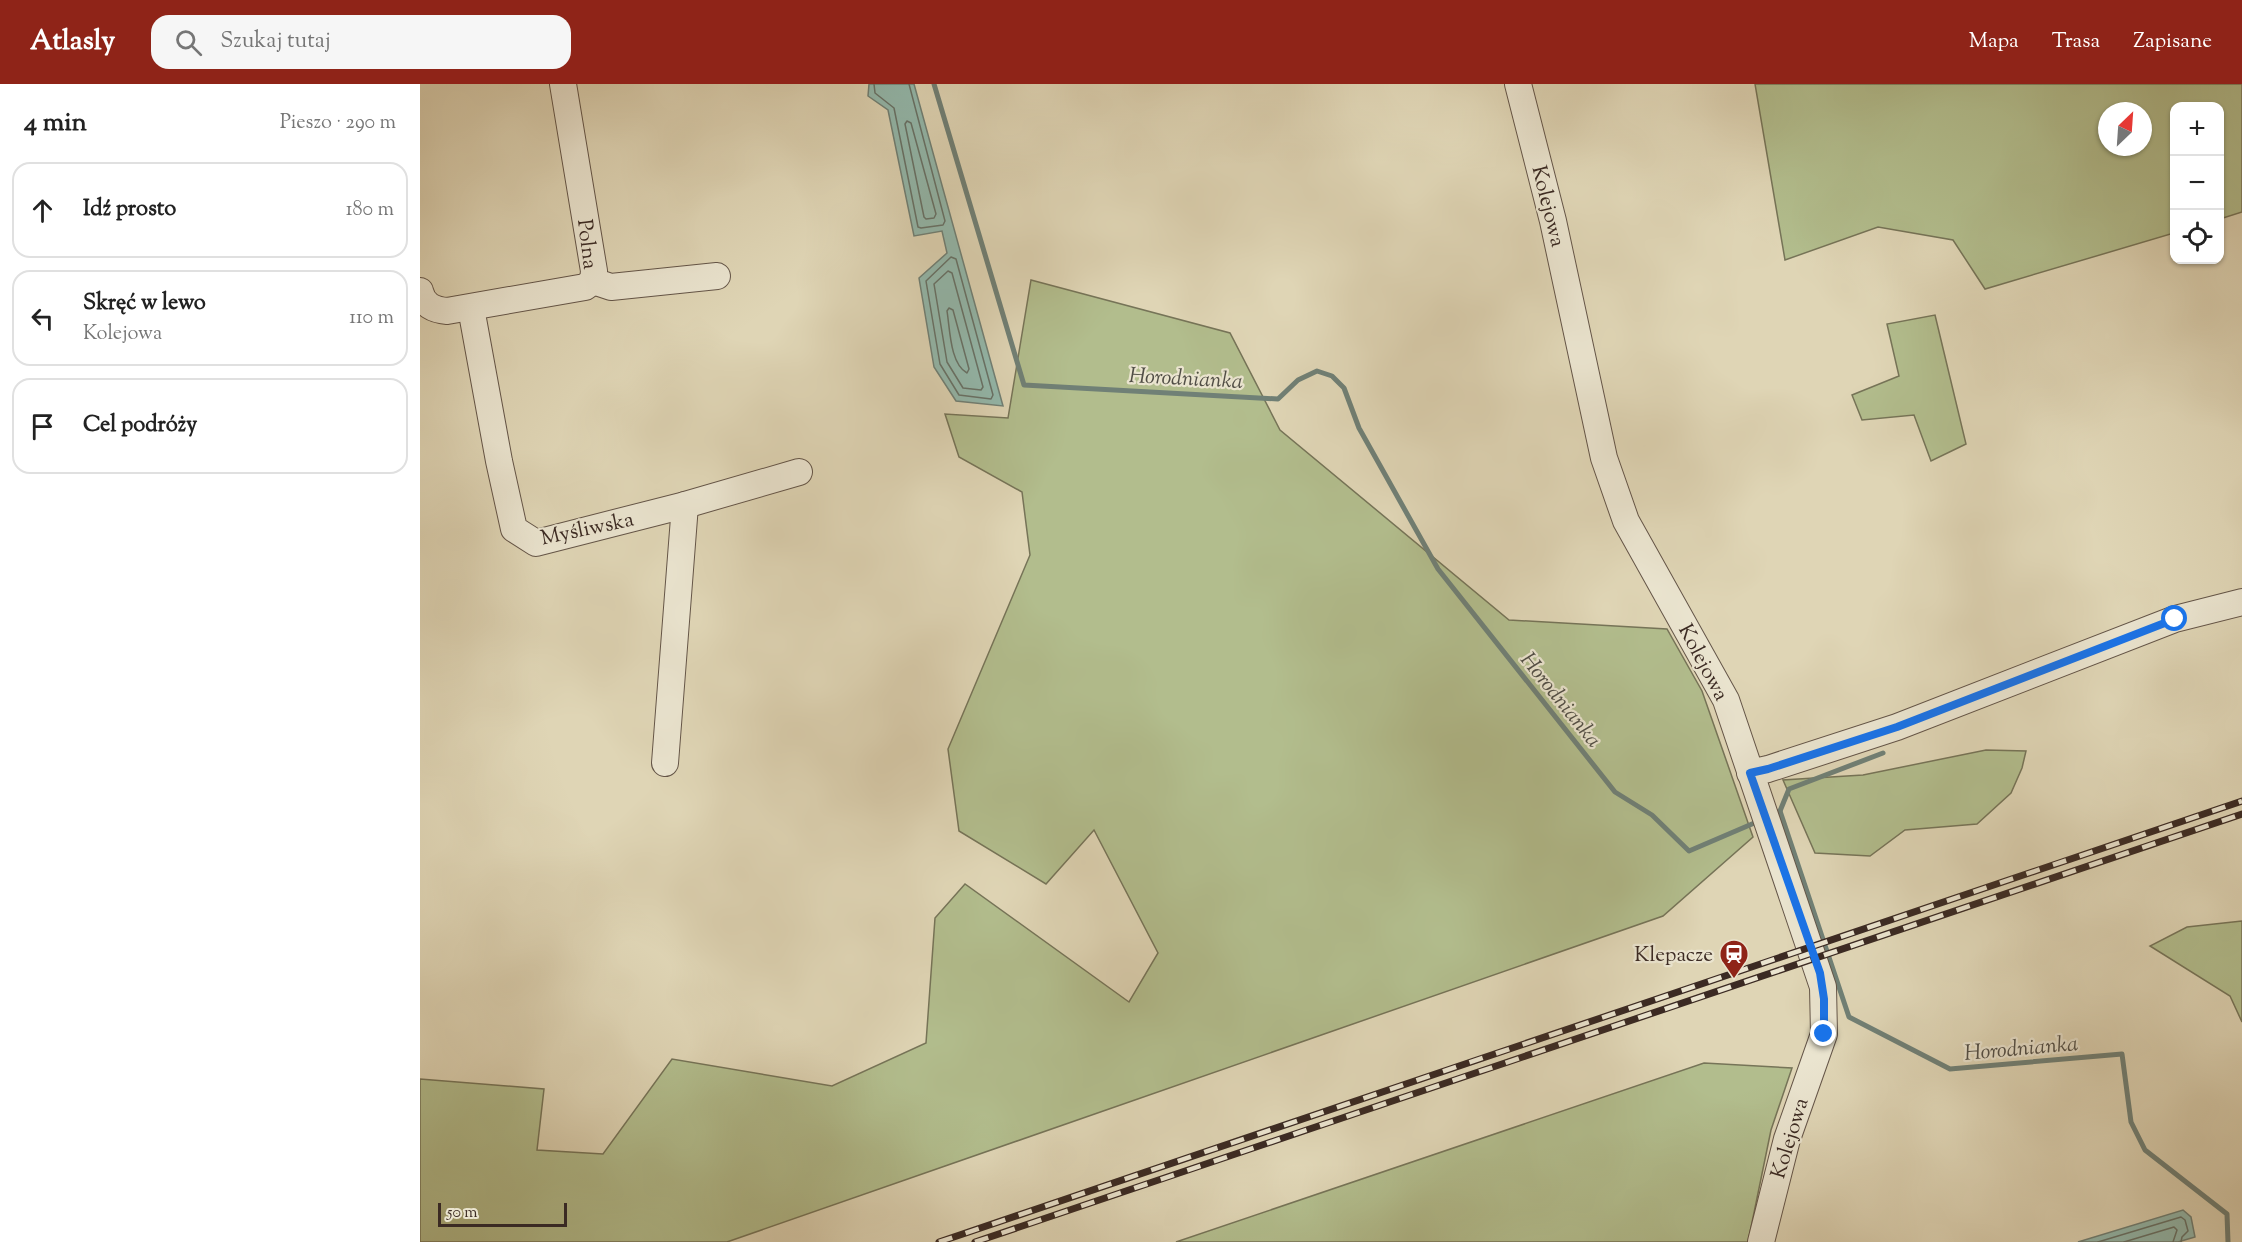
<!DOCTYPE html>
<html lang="pl">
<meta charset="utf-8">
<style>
:root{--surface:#fff;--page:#f6f6f6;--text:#222;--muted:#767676;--line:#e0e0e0;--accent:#8f2418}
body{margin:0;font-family:"Sorts Mill Goudy",serif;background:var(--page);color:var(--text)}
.controls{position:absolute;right:18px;top:18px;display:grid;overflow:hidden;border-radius:12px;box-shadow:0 2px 4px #0004}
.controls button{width:54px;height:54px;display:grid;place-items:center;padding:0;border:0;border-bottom:2px solid var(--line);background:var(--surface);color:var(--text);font:30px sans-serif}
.compass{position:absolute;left:1678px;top:18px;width:54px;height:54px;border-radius:50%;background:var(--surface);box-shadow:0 2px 4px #0004;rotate:25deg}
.scale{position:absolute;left:18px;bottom:15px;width:129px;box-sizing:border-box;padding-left:6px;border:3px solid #3b2a23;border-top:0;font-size:16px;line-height:21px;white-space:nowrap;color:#3b2a23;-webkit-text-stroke:4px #eae4cf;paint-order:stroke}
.stop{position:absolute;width:18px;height:18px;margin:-14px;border:4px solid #1a73e8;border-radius:50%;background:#fff}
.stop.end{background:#1a73e8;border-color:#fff;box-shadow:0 2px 6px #0008}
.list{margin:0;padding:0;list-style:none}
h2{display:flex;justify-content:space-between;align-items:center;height:78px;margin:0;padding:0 24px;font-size:26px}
h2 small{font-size:20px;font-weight:400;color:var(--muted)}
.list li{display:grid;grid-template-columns:39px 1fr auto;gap:18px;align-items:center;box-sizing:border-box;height:96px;margin:0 12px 12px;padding:0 12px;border:2px solid var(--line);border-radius:18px}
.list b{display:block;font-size:22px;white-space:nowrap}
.list p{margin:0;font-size:20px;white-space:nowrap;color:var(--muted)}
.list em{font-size:20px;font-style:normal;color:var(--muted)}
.icon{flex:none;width:33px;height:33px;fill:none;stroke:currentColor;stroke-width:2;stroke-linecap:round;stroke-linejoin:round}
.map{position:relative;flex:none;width:1822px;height:1158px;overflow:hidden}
header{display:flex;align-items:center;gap:36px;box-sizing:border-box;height:84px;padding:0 30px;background:var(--accent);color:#fff}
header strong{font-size:28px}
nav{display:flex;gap:33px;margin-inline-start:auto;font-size:21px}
.search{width:420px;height:54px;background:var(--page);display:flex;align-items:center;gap:15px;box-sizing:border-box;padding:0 21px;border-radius:18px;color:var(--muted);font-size:22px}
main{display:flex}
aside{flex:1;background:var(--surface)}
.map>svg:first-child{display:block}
.green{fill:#b2bd8d;stroke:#767458;stroke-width:1.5;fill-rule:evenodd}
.water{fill:#93b9ad;stroke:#708076;stroke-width:1.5}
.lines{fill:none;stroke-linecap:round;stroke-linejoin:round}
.shore{stroke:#677268;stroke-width:1.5}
.stream{stroke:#708076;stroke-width:5}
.minor-casing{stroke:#645548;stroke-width:28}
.minor{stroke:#eae4cf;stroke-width:26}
.rail-casing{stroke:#3b2a23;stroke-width:7}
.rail{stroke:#eae4cf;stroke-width:4.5;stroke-dasharray:14;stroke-linecap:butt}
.route{stroke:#1a73e8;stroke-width:8}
.labels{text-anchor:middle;stroke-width:4.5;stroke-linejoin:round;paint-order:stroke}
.street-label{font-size:21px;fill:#3b2a23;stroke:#eae4cf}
.poi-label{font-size:21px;fill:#3b2a23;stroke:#eae4cf;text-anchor:end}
.water-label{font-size:22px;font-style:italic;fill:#514e46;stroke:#eae4cf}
</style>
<header>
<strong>Atlasly</strong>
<div class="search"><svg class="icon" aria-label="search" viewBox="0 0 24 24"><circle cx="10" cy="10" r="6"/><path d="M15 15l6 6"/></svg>Szukaj tutaj</div>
<nav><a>Mapa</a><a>Trasa</a><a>Zapisane</a></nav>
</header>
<main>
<aside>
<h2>4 min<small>Pieszo · 290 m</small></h2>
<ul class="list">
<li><svg class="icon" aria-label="ahead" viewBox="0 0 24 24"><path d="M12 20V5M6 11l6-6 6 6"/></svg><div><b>Idź prosto</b></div><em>180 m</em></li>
<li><svg class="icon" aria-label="left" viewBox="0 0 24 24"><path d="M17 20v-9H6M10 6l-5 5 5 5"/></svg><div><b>Skręć w lewo</b><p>Kolejowa</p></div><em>110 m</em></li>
<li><svg class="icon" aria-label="arrive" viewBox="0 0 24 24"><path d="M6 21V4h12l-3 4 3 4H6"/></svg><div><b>Cel podróży</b></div></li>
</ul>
</aside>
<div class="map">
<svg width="1822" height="1158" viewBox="0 0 1822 1158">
<rect width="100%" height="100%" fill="#dfd5b5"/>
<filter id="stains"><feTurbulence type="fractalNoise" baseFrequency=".00333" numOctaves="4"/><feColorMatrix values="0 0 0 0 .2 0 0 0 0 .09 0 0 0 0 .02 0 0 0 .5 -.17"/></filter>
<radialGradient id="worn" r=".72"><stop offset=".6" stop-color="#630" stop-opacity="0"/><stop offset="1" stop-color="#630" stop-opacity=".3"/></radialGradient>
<!-- green -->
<g class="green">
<path d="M1335 0H1822V128L1800 135V22H1754V149L1565 205 1533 156 1458 143 1365 176ZM1687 27H1723V63H1687Z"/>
<polygon points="611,196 810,249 860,346 1089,536 1247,545 1282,607 1333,753 1243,832 307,1158 0,1158 0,995 124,1005 117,1066 183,1070 252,975 412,1002 506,959 515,834 545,800 709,918 738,869 674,746 626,800 539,747 528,665 610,471 602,408 539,373 525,330 588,334"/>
<polygon points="1515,231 1546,360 1511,377 1494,331 1442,336 1432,311 1479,292 1467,240"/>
<polygon points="1566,666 1606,667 1602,684 1591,709 1557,740 1485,746 1450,772 1395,769 1363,696 1443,691"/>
<polygon points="1822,837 1822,938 1810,912 1730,862 1767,843"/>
<polygon points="1284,979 1372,984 1351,1046 1328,1158 756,1158"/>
</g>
<!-- water -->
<g class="water">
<polygon points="449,0 494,0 583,322 536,317 514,283 499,194 527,169 522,147 494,152 468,26 448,12"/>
<polygon points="1763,1126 1771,1133 1775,1153 1758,1158 1658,1158"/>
</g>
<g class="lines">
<!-- shore -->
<g class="shore">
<polyline points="454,0 455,9 474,24 498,143 501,144 523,141 525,137 489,0"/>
<polygon points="487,37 491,39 516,130 514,134 506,135 504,133 485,40"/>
<polygon points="531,173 536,175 573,311 571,315 539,311 520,280 506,197"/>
<polygon points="528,187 532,189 563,303 561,306 543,304 527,278 514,200"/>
<path d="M529 224 533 226 549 285 547 289C530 280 530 245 527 227Z"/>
<polyline points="1678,1158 1761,1133 1765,1136 1768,1147 1762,1153 1761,1158"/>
<polyline points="1704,1158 1754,1143 1757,1146 1753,1158"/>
</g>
<!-- stream -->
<g class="stream">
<polyline points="514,0 604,301 858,315 878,296 897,287 912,292 924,304 939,344 1018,485 1195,708 1232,731 1269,767 1339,737"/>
<polyline points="1360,727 1369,705 1463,669"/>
<polyline points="1353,730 1360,727 1429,933 1530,985 1702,970 1711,1038 1725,1066 1807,1130 1808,1158"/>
</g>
<!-- minor casing -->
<g class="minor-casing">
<g id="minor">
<polyline points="1098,0 1133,137 1184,374 1206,437 1306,616 1403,903 1404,950 1367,1055 1341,1158"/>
<polyline points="173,197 191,203 297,192"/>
<path d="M0 207C3 221 14 226 27 227L165 203 173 197 174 187 143 0"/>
<polyline points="51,224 79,377 94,445 116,459 265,421 379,388"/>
<polyline points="245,679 265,421"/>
<polyline points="1330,689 1348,685 1477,643 1755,535 1822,518"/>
</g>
</g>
<!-- minor -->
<use href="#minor" class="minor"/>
<!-- rail casing -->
<g class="rail-casing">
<g id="rail">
<polyline points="519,1158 1822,717"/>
<polyline points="555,1158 1822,730"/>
</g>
</g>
<!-- rail -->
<use href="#rail" class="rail"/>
</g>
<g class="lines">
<!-- route -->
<polyline class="route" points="1404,950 1404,915 1400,889 1330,689 1348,685 1477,643 1755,535"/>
</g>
<!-- icons -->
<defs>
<g id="station-pin" transform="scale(1.5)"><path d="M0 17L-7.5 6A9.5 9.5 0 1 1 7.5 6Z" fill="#8f2418" stroke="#eae4cf"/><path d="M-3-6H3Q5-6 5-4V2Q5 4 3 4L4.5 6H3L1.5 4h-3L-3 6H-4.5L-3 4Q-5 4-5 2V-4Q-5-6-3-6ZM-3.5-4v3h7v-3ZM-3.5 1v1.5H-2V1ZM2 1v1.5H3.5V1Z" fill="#fff"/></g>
</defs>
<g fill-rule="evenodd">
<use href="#station-pin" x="1314" y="870"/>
</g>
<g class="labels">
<!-- street labels -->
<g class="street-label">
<text transform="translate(1129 122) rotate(76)" y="7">Kolejowa</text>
<text transform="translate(168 160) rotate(83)" y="7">Polna</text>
<text transform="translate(167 444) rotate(-12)" y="7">Myśliwska</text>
<text transform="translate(1284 578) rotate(62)" y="7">Kolejowa</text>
<text transform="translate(1369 1054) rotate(-73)" y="7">Kolejowa</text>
</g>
<!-- poi labels -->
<g class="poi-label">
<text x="1293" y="877">Klepacze</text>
</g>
<!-- water labels -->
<g class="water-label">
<text transform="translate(766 293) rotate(3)" y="8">Horodnianka</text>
<text transform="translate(1142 615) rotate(51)" y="8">Horodnianka</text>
<text transform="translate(1601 963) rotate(-5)" y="8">Horodnianka</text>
</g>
</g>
<rect width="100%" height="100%" filter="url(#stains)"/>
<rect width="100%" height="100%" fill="url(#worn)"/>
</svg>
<div class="controls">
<button>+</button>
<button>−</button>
<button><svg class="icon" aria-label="locate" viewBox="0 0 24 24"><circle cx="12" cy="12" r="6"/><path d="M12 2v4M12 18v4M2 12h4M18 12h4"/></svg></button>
</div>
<svg class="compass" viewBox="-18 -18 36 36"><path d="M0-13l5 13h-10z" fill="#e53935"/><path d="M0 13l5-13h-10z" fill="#767676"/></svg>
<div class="scale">50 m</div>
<div class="stop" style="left:1755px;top:535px"></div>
<div class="stop end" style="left:1404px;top:950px"></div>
</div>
</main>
